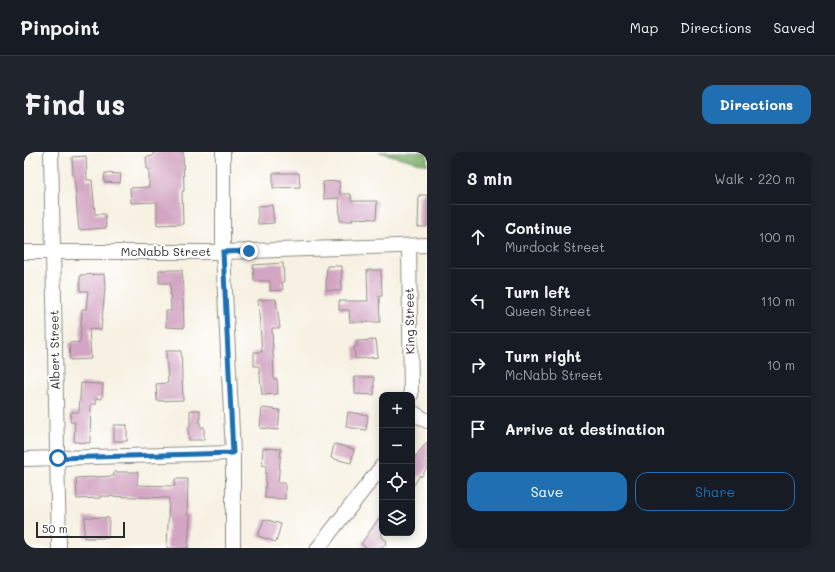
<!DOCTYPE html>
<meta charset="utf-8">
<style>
:root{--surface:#171b24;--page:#20242c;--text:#f1f3f6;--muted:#9ea1a6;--line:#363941;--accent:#1f6fb2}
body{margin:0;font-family:Mali,sans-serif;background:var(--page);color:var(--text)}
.controls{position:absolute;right:12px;bottom:12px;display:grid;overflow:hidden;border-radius:8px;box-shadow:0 2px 10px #0003}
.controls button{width:36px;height:36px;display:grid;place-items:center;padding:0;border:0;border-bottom:1px solid var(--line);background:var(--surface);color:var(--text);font:20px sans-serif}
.scale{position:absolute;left:12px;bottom:10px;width:89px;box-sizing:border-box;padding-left:4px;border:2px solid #2b2b2b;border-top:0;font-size:11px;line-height:14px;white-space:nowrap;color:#2b2b2b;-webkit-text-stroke:3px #fff;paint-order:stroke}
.stop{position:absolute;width:12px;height:12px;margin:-9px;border:3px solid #1f6fb2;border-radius:50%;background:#fff}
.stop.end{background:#1f6fb2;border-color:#fff;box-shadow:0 1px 4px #0008}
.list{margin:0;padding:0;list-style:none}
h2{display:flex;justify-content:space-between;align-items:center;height:52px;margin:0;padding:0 16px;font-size:17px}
h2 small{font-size:13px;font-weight:400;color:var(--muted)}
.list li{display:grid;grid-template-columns:26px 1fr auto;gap:12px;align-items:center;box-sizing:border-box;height:64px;padding:0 16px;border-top:1px solid var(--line)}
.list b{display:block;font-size:15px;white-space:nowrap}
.list p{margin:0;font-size:13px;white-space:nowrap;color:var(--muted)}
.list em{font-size:13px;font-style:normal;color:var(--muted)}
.actions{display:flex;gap:8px;padding:12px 16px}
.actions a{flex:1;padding:9px 0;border:1px solid var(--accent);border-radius:12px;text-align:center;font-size:14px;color:var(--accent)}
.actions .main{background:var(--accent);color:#fff}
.icon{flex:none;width:22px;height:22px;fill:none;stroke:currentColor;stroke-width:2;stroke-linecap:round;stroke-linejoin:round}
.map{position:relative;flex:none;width:403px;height:396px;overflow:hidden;border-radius:12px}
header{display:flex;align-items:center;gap:24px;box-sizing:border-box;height:56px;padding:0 20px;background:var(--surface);border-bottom:1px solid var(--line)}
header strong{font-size:19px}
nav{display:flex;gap:22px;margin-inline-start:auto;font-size:14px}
.intro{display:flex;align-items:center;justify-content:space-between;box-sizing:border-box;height:96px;padding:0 24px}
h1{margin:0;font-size:28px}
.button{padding:10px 18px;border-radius:12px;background:var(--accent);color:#fff;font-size:14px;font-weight:700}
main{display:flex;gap:24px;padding:0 24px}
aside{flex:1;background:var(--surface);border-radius:12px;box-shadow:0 2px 10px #0003}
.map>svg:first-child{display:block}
.forest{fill:#7aad69;stroke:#526c4a}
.building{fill:#d3a5c2}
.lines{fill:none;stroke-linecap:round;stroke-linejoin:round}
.minor-casing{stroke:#908e86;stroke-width:16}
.minor{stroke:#fff;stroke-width:14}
.route{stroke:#1f6fb2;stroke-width:5}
.labels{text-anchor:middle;stroke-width:4;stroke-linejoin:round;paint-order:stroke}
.street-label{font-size:12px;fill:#2b2b2b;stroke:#fff}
</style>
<header>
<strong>Pinpoint</strong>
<nav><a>Map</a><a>Directions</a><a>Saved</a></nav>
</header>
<div class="intro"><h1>Find us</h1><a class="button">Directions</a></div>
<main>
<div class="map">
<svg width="403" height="396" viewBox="0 0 403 396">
<rect width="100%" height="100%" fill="#fff"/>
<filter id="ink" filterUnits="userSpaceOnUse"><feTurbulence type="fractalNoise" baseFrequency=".025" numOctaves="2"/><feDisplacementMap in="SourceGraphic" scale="8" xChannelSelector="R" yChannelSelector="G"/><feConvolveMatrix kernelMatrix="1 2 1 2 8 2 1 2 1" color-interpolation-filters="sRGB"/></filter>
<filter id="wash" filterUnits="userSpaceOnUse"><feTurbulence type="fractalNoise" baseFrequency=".012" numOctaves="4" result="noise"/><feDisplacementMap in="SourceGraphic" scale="16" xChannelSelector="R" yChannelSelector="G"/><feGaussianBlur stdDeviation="0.9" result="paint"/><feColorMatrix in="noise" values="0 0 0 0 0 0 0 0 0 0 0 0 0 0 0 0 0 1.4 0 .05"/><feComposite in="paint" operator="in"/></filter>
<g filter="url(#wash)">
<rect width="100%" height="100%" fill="#f6f1e2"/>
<!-- forest -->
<polygon class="forest" points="355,0 403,0 403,13"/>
<g id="blocks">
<!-- building -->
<g class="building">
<polygon points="129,0 159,0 160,39 158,39 159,72 133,73 133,50 107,51 106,36 125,35 125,17 123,17 122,5 129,4"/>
<polygon points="62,4 63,28 68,28 71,61 71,62 81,62 82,76 55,78 50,23 49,23 48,5"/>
<polygon points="81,21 97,22 96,31 80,30"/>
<polygon points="249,21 275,21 276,35 249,36"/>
<polygon points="315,29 316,42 327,42 327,49 353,49 352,67 328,66 329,69 316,69 315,46 300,47 299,30"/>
<polygon points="395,43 403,43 403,75 394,75"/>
<polygon points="248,53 250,71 234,72 234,54"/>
<polygon points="259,111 260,130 258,130 259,138 246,139 246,129 230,129 229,113"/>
<polygon points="303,114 318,114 317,139 302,138"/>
<polygon points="135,118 158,118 160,176 142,175 142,159 147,159 146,131 135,131"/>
<polygon points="343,118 357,118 358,144 355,144 356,170 326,170 325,158 315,158 315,149 344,149"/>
<polygon points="80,122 81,136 77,178 65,177 67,207 46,208 45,191 56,190 58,157 62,157 64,139 56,139 56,123"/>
<polygon points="252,147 256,176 248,176 250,227 253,227 254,242 238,243 235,214 230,214 230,200 238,200 234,148"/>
<polygon points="352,188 354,205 331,207 330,195 333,195 333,189"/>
<polygon points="142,199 157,199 159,248 133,249 132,232 144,231"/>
<polygon points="331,225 350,225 350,243 331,242"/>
<polygon points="57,231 79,232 78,247 72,246 72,252 67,252 66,291 50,290 51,270 46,270 47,260 55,260"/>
<polygon points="238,256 256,258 254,278 236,276"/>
<polygon points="166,258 176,258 176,275 180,275 180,288 165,288 164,275 166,275"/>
<polygon points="324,260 344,263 342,278 322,275"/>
<rect x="90" y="273" width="13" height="16"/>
<polygon points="403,290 403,316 397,325 396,323 388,336 388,309"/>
<polygon points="310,292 330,297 327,311 307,306"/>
<polygon points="239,296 257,297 254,331 261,331 261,347 241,346 242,314 238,313"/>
<polygon points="90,320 114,320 113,333 151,334 151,327 164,327 163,363 166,363 164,396 143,396 145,346 76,344 76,346 53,347 52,326 90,324"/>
<polygon points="358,362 358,385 363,389 359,396 343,396 337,392"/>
<polygon points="61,365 85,366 84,386 60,386"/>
<polygon points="240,367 257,372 252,390 234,384"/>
</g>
</g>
</g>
<g filter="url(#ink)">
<use href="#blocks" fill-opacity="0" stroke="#908e86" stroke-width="1"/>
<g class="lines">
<!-- minor casing -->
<g class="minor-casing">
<g id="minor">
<polyline points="27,0 35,396"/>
<polyline points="199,0 199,100 209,301 209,396"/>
<polyline points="385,95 387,243"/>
<polyline points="0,100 199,100 403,93"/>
<polyline points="388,260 403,269"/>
<polyline points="0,307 209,301"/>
<polyline points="294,396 358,314"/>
</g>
</g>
<!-- minor -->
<use href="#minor" class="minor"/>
</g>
</g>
<g class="lines" filter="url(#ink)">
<!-- route -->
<polyline class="route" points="34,306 209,301 199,100 225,99"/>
</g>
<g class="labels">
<!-- street labels -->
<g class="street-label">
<text x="142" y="104">McNabb Street</text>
<text transform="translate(386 169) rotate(-91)" y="4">King Street</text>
<text transform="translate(31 198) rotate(-91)" y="4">Albert Street</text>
</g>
</g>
</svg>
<div class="controls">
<button>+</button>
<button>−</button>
<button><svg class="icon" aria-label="locate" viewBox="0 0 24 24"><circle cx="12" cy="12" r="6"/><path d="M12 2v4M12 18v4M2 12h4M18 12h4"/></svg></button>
<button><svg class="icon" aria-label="layers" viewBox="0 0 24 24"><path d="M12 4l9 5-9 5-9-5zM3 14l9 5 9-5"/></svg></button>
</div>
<div class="scale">50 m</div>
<div class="stop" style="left:34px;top:306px"></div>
<div class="stop end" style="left:225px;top:99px"></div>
</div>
<aside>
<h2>3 min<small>Walk · 220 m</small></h2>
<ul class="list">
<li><svg class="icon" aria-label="ahead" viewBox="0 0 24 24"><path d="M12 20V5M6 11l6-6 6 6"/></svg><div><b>Continue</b><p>Murdock Street</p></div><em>100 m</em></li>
<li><svg class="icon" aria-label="left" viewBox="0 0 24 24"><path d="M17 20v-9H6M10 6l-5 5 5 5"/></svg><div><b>Turn left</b><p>Queen Street</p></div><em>110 m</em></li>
<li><svg class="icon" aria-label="right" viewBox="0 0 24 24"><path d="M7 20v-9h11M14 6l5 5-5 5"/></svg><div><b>Turn right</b><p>McNabb Street</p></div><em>10 m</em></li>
<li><svg class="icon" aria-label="arrive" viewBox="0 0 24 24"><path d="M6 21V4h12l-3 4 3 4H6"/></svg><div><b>Arrive at destination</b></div></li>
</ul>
<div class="actions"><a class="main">Save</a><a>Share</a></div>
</aside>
</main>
